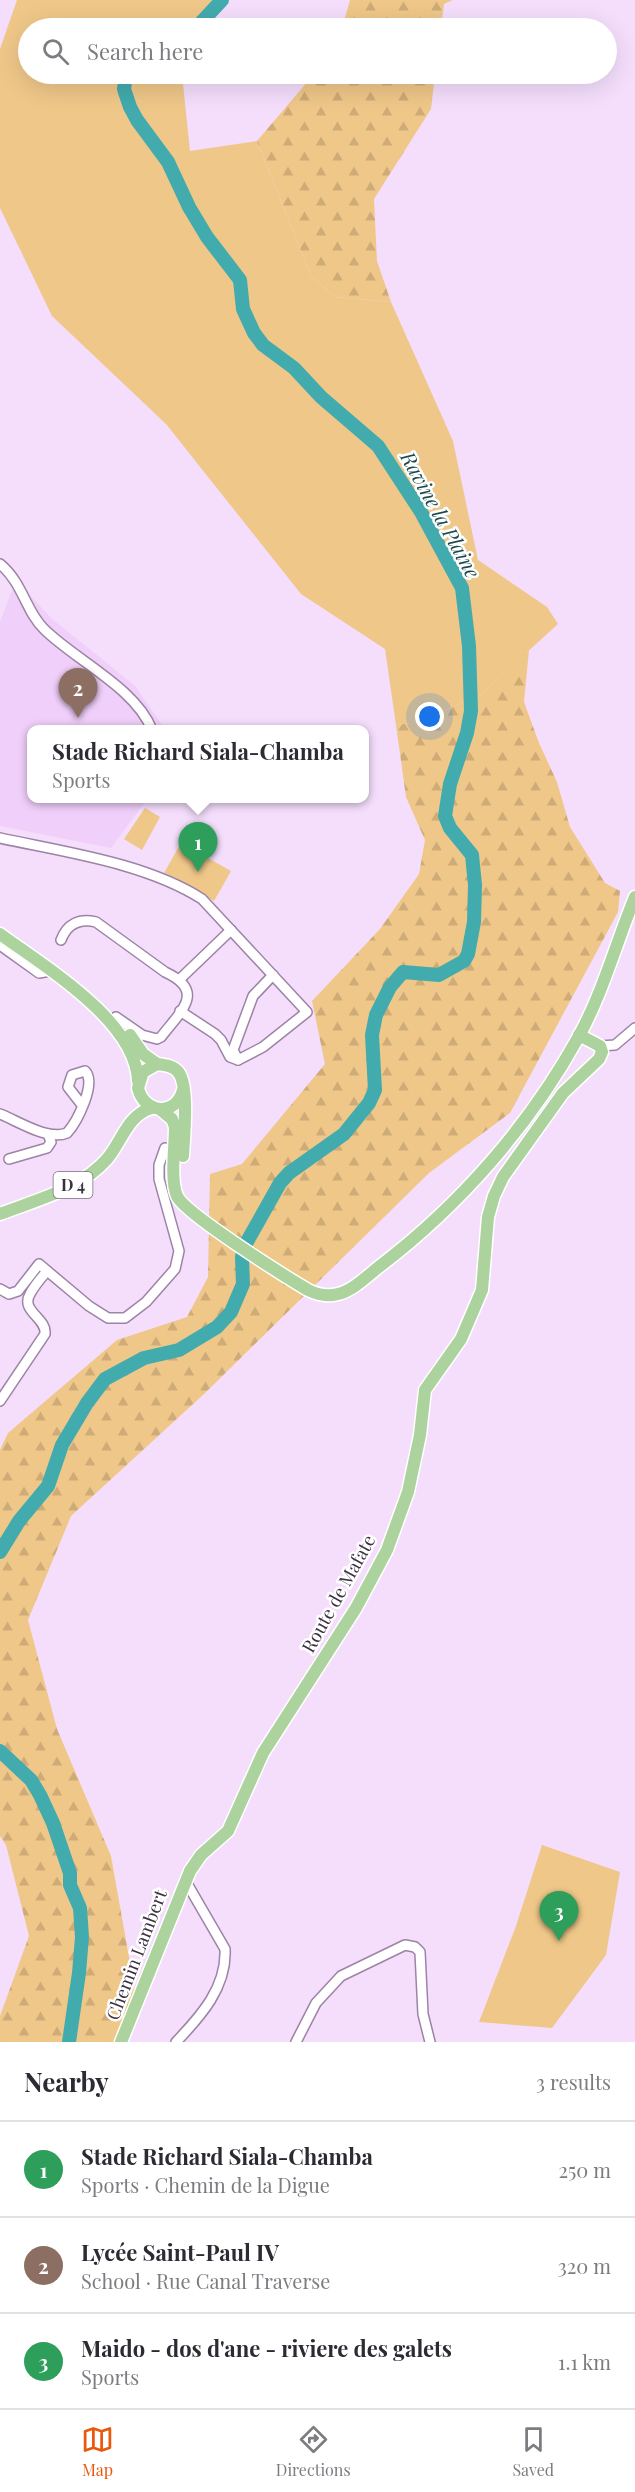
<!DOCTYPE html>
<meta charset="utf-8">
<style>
:root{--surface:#fff;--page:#f2f2f3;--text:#2b2b33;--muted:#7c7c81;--line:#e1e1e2;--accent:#ea580c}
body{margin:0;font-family:"Playfair Display",serif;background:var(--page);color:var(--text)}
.you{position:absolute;left:430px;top:717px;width:21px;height:21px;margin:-15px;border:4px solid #fff;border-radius:50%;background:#1a73e8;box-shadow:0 0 0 9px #1a73e833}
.badge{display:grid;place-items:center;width:39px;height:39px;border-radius:50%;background:var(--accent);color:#fff;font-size:20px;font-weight:700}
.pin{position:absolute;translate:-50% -50px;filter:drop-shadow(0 2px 3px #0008)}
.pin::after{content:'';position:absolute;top:32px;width:21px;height:18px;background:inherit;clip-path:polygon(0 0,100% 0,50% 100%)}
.popup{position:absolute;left:27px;top:725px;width:342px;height:78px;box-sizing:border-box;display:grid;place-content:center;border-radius:12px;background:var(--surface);filter:drop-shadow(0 2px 4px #0005);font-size:20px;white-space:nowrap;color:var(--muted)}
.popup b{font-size:22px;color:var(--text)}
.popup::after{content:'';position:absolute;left:50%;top:100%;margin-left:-12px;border:12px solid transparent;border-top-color:var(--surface)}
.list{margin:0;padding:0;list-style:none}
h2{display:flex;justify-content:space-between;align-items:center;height:78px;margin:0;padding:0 24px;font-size:26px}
h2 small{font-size:20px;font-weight:400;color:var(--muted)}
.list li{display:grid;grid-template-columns:39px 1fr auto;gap:18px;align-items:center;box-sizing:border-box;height:96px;padding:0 24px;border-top:2px solid var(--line)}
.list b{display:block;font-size:22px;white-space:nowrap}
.list p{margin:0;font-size:20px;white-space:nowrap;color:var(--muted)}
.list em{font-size:20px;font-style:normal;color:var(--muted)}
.icon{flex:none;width:33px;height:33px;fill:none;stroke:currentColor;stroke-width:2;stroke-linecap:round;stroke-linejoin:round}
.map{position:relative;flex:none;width:635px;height:2042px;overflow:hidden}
.search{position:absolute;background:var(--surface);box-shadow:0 6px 24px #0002;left:18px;right:18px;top:18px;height:66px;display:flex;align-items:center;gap:15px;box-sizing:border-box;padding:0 21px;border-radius:33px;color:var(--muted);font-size:22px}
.sheet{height:366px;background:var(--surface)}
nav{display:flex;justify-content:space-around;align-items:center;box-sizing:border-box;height:84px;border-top:2px solid var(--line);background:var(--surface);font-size:16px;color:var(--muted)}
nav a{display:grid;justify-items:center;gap:3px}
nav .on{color:var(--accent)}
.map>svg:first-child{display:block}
.built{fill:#f0cffa}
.green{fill:#efc789}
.forest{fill:url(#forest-firs)}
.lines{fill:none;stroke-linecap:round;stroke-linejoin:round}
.river{stroke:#42abae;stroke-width:14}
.minor-casing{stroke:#9d83a6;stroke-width:12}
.major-casing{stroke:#fff;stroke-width:15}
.minor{stroke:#fff;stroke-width:9}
.major{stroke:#acd39e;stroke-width:12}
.labels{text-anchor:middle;stroke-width:5;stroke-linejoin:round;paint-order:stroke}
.shield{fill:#fff;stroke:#766f79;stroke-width:1.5}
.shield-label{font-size:16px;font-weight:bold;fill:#3c3140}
.street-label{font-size:18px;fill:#3c3140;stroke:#fff}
.water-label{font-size:20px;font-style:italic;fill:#1c4a4c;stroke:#fff}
</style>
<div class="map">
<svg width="635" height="2042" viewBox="0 0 635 2042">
<defs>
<pattern id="forest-firs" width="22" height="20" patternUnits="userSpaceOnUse" patternTransform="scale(1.5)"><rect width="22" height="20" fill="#efc789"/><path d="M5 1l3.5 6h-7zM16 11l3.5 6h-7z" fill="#ceab77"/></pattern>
</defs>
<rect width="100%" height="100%" fill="#f4defc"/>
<!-- built -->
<polygon class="built" points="16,580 51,618 135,686 165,729 32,730 32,798 147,799 111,848 0,826 0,622"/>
<!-- green -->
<g class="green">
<polygon points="17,0 212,0 196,28 28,28 28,74 182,74 190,151 257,141 311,276 335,297 391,302 453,441 478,560 547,607 558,624 479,696 413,723 396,725 385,649 301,594 166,424 52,316 0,208 0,49"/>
<polygon points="145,808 160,817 142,850 124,839"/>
<polygon points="181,843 231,871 214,901 164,873"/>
<polygon points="542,1845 620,1872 606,1955 552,2028 479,2022 516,1926"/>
</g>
<!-- forest -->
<g class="forest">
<polygon points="350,0 453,0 444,4 441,28 342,28"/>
<polygon points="314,74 435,74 431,109 374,199 377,261 391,302 335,297 311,276 257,141"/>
<polygon points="529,650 524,702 539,743 557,782 570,827 605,883 620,891 618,912 510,1113 429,1173 204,1394 71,1516 28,1620 57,1729 111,1856 135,1991 114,2042 0,2042 0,2016 29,1936 6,1845 0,1836 0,1450 8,1433 117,1340 187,1317 208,1277 210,1174 242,1164 325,1064 312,1001 380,929 419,874 425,840 406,797 396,725 413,723 479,696"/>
</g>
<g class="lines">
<!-- river -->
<g class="river">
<polyline points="196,28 222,0"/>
<polyline points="0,1552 19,1521 48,1486 62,1445 87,1403 105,1379 144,1358 179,1350 217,1327 231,1312 243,1284 242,1257 244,1247 280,1183 289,1173 344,1134 369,1103 375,1090 372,1035 376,1015 390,987 403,972 439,975 464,961 468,954 474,922 475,885 472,855 450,828 445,816 450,784 467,733 471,711 469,646 462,588 421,512 378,446 321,397 294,368 263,345 254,333 243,309 240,280 207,237 189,207 168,162 137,120 130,107 124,89 126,74"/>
<polyline points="0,1751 31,1780 40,1795 53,1823 70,1873 70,1885 80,1908 82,1937 79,1973 69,2042"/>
</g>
<!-- minor casing -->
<g class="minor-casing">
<g id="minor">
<path d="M0 564C23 583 26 612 44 629 75 660 136 688 152 730"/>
<path d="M0 838C64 852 146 863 202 899L307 1012 263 1047 238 1060 230 1057 221 1040 215 1034 180 1011"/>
<path d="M61 940C67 924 79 918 96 922L165 972C206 991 182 1010 161 1037L157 1039 142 1035 116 1017"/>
<polyline points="0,945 39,973 50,971"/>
<polyline points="180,979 231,930"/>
<polyline points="600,1046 615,1045 635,1028"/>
<polyline points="238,1060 233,1050 253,996 273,975"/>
<path d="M0 1114C18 1121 48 1141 67 1133 77 1122 97 1083 85 1071L72 1075 68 1087 82 1105"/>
<polyline points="9,1159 47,1148 51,1142 48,1134"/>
<polyline points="0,1289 9,1294 18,1291 39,1264 89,1306 108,1318 125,1318 146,1302 175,1269 179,1251 159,1179 159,1165 165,1148"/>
<path d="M0 1401 45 1334C47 1318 20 1311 30 1294 34 1286 41 1278 47 1271"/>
<path d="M176 2042C201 2016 227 1987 225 1949L185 1880"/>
<polyline points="296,2042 316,2003 341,1976 405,1945 415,1947 420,1952 423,2014 430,2042"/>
</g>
</g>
<!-- major casing -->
<g class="major-casing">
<g id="major">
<path d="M0 934C45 967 136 1021 138 1081"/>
<polyline points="130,1035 143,1054 157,1064"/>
<path d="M183 1090C176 1117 144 1114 138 1088L143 1072 157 1064C166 1065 174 1066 179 1073 189 1087 184 1138 183 1156"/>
<path d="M161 1110 172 1119 175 1127C175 1146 170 1180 177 1196 184 1213 286 1277 308 1290 318 1295 327 1297 338 1294 354 1290 367 1276 380 1266 460 1205 530 1125 579 1036 603 992 616 943 635 897"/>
<path d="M0 1214C36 1200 81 1189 107 1159 122 1141 128 1114 152 1108"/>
<polyline points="121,2042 190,1871 201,1855 228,1831 263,1753 356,1608 387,1550 408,1492 420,1435 425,1390 461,1339 482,1290 488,1217 494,1196 503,1177 563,1093 599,1059 602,1052 600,1046 579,1035"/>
</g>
</g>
<!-- minor -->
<use href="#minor" class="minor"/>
<!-- major -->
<use href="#major" class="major"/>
</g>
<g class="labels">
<!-- shield labels -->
<rect class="shield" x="53.5" y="1172" width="39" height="26" rx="4.5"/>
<g class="shield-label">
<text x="73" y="1191">D 4</text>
</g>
<!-- street labels -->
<g class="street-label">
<text transform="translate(339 1594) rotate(-61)" y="6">Route de Mafate</text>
<text transform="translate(137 1955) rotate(-69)" y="6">Chemin Lambert</text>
</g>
<!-- water labels -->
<g class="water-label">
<text transform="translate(440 515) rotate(61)" y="7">Ravine la Plaine</text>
</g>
</g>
</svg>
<div class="you"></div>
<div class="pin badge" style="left:198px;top:872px;background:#2e9e5b">1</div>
<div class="popup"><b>Stade Richard Siala-Chamba</b>Sports</div>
<div class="pin badge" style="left:78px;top:718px;background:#8d6e63">2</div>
<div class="pin badge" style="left:559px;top:1941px;background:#2e9e5b">3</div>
<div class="search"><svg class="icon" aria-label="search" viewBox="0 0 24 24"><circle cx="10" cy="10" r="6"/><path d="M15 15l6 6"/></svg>Search here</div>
</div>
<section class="sheet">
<h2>Nearby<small>3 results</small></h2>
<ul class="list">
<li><span class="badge" style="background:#2e9e5b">1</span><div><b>Stade Richard Siala-Chamba</b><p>Sports · Chemin de la Digue</p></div><em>250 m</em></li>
<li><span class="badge" style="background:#8d6e63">2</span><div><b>Lycée Saint-Paul IV</b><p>School · Rue Canal Traverse</p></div><em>320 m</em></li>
<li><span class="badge" style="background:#2e9e5b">3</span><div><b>Maido - dos d'ane - riviere des galets</b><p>Sports</p></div><em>1.1 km</em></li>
</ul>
</section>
<nav>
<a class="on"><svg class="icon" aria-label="map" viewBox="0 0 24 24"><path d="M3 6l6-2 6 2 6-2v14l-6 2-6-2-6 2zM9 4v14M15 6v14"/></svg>Map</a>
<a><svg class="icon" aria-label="directions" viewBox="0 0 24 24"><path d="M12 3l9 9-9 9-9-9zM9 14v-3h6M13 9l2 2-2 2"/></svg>Directions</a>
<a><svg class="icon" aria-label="saved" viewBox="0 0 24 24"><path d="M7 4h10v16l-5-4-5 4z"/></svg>Saved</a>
</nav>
